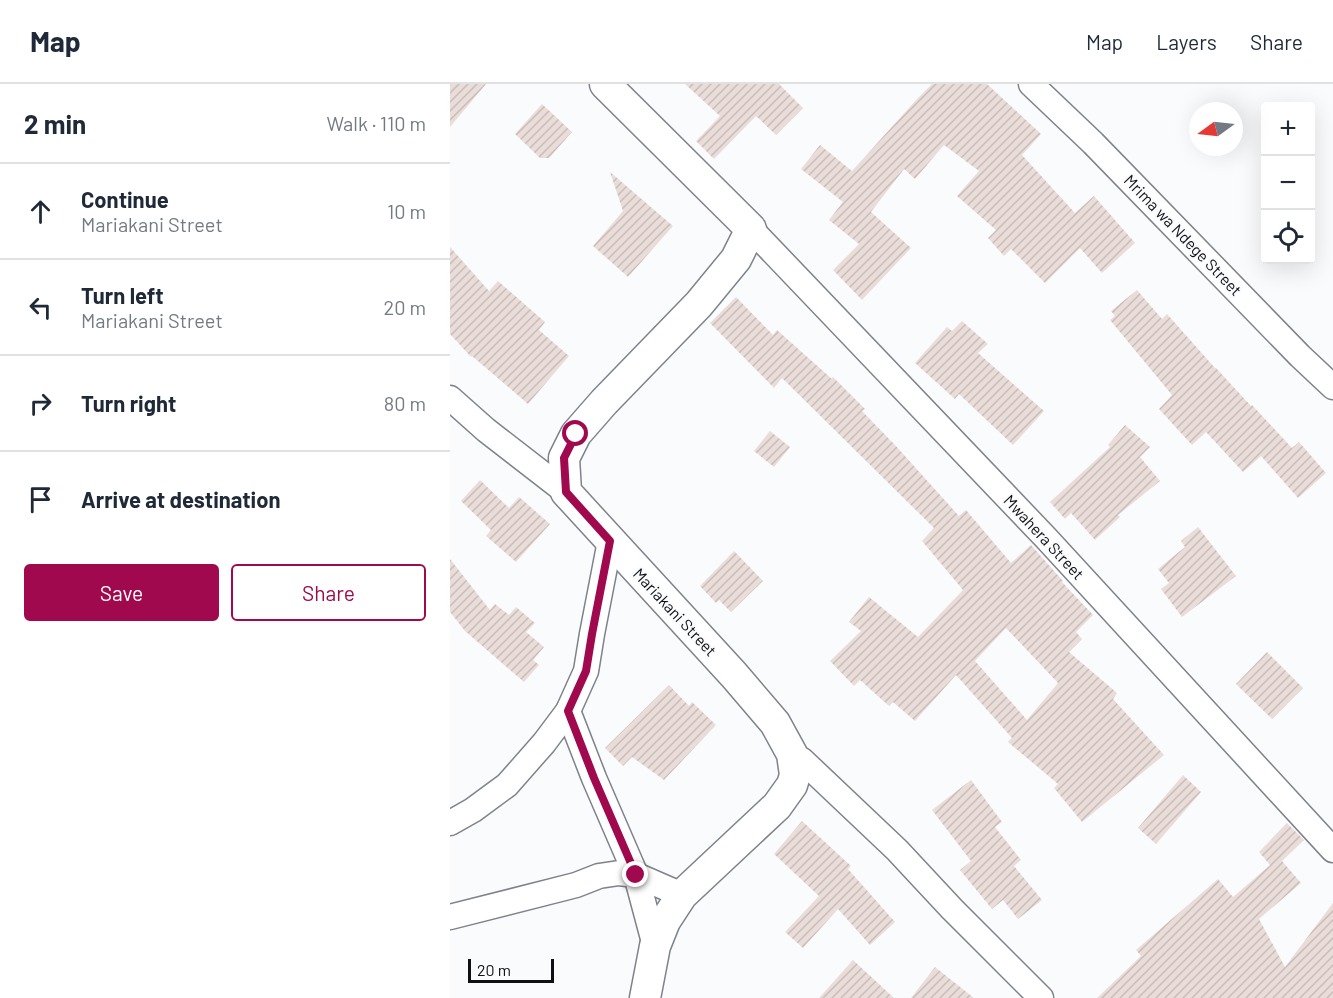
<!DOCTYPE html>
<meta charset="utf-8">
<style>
:root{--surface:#fff;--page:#f6f6f7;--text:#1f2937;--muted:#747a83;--line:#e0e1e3;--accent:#a0094d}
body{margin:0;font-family:Barlow,sans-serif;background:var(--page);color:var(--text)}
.controls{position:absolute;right:18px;top:18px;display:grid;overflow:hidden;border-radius:6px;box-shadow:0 6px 24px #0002}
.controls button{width:54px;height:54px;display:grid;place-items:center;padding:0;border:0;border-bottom:2px solid var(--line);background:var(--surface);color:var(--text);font:30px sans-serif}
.compass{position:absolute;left:739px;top:18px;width:54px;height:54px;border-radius:50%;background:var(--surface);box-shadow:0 6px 24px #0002;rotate:255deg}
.scale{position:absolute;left:18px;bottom:15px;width:86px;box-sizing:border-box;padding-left:6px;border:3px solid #0e1013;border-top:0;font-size:16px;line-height:21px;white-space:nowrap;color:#0e1013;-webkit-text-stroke:4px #fafbfd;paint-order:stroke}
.stop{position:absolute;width:18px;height:18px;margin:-14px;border:4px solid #a0094d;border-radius:50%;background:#fff}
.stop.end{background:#a0094d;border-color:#fff;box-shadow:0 2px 6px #0008}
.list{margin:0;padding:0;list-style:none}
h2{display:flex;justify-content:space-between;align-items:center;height:78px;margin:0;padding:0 24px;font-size:26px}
h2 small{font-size:20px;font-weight:400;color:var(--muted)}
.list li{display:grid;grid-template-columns:39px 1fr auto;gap:18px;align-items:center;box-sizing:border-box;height:96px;padding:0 24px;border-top:2px solid var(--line)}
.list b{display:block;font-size:22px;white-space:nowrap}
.list p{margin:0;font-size:20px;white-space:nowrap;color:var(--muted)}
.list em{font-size:20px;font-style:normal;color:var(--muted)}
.actions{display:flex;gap:12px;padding:18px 24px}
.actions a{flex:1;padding:14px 0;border:2px solid var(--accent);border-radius:6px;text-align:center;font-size:21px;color:var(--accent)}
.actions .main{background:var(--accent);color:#fff}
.icon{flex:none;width:33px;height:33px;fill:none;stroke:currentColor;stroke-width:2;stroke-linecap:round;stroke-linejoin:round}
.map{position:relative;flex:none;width:883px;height:914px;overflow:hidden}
header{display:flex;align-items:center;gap:36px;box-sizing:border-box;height:84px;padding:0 30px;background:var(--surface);border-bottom:2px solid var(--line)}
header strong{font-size:28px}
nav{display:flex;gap:33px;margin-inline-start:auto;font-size:21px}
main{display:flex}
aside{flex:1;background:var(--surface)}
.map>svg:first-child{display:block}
.building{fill:url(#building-hatch);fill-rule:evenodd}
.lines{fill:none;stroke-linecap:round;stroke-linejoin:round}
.minor-casing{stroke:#7e828b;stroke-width:27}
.tertiary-casing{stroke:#7e828b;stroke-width:33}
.minor{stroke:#fff;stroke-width:24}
.tertiary{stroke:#fff;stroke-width:30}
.route{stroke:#a0094d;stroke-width:8}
.labels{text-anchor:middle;stroke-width:4.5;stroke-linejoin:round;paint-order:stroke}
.street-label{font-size:16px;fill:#0e1013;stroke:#fafbfd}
</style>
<header>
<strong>Map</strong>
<nav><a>Map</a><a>Layers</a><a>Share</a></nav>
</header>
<main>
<aside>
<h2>2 min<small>Walk · 110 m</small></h2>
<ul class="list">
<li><svg class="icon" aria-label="ahead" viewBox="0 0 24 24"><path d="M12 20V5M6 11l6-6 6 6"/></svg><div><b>Continue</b><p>Mariakani Street</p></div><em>10 m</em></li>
<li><svg class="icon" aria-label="left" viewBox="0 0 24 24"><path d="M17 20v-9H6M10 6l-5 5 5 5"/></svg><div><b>Turn left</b><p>Mariakani Street</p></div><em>20 m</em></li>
<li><svg class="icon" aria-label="right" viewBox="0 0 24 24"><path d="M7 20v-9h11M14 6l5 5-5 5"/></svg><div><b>Turn right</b></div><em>80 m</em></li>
<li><svg class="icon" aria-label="arrive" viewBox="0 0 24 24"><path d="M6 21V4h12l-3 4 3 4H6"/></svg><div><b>Arrive at destination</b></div></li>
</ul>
<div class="actions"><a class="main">Save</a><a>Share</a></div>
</aside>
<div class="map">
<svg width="883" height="914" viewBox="0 0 883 914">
<defs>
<pattern id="building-hatch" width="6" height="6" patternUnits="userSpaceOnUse" patternTransform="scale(1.5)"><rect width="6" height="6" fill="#eaddd9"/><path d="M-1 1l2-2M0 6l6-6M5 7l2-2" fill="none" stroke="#c8bdb9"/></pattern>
</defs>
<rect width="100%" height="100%" fill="#fafbfd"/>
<!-- building -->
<g class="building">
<polygon points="0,0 36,0 0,43"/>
<polygon points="235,0 329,0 353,24 326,51 306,32 264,75 246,57 270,32"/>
<polygon points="482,0 537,0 591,50 572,71 625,129 644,112 685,159 652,189 630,164 595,199 561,165 554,172 538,154 546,146 507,112 529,87 494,61 465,95 454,85 421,128 461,164 412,216 383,186 409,160 379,136 393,118 351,85 370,61 402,87 467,15"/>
<polygon points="92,20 122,48 99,74 90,74 65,50"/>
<polygon points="160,88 223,142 178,193 143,162 173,127"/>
<polygon points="0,163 39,207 48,197 95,238 89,246 119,272 78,320 22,272 21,273 0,250"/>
<polygon points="687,206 712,235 717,230 765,284 766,284 801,322 802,321 842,364 849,358 876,389 848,414 811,372 793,388 756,348 742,361 709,325 722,311 660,236 665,232 661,227"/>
<path d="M286 213 323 251 327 246 382 295 383 293 415 325 412 327 445 361 509 432 516 426 561 479 581 461 613 497 612 498 643 531 626 548 632 555 619 568 667 609 663 615 714 671 632 738 604 704 608 700 558 658 562 654 506 591 465 637 443 618 439 622 410 596 404 602 380 577 411 547 399 538 419 513 468 553 513 506 472 457 484 444 332 294 324 304 260 239ZM556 544 608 599 577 636 525 577Z"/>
<polygon points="512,237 538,260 528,269 594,327 563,361 509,310 505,315 465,279 497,243 502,247"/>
<polygon points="675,341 700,363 690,373 710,397 668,431 670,433 645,456 621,429 615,435 600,418 660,363 658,361"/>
<polygon points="320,347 340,363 324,383 304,367"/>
<polygon points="30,396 59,424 69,413 100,440 66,478 36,452 41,446 11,417"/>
<polygon points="748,443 786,492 732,533 711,505 719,499 708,485 735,463 731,457"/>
<polygon points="284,467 313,497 281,528 269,516 266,519 250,502"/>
<polygon points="0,475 40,526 45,520 59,531 66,523 85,539 76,548 94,563 83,576 89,581 74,598 15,547 0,528"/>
<polygon points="817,568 853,604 822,635 786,600"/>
<polygon points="219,601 239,622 242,618 266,641 214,696 182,673 173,682 155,664"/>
<polygon points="733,691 751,708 706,760 688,744"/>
<polygon points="521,696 552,738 545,743 571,776 564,782 592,816 568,835 553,816 542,825 510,786 521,777 482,726"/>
<polygon points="352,737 401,782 398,785 445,838 420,861 388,825 353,864 335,848 369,812 324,770"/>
<polygon points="837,739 854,756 832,777 851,799 809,835 835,883 883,819 883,914 647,914 691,872 686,866 768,795 783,813 820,781 809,768"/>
<polygon points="403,876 444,914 369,914"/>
<polygon points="485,883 524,914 461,914"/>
</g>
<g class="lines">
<!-- minor casing -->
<g class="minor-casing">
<g id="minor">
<polyline points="581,0 643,59 850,272 883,303"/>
<polyline points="301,145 596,454 883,766"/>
<polyline points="0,314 36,346 116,408"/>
<polyline points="118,627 144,694 186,791 205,862"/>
<polyline points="342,670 352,676 447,766 502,825 591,914"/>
<polyline points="0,739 23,726 57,701 94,659 118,627 136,587 142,550 160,457"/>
<polyline points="0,833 126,801 149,792 169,789 186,791 232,811"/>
</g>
</g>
<!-- tertiary casing -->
<g class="tertiary-casing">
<polyline id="tertiary" points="155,0 301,145 286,175 249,220 154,318 126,350 114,374 116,408 284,591 325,639 342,670 345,691 342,701 327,722 232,811 215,837 205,862 195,914"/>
</g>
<!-- minor -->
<use href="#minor" class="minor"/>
<!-- tertiary -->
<use href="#tertiary" class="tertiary"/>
</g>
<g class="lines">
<!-- route -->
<polyline class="route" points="126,350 114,374 116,408 160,457 142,550 136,587 118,627 144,694 186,791"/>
</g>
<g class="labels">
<!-- street labels -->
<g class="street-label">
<text transform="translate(733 151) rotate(46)" y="6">Mrima wa Ndege Street</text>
<text transform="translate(594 453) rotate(47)" y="6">Mwahera Street</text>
<text transform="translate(225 528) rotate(47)" y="6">Mariakani Street</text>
</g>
</g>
</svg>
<div class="controls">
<button>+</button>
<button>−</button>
<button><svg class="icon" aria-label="locate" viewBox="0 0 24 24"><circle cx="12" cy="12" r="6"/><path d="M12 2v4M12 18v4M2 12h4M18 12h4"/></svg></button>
</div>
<svg class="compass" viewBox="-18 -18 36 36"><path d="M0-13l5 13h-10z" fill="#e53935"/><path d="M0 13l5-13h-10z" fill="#747a83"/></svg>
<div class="scale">20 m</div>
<div class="stop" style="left:126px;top:350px"></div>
<div class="stop end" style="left:186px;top:791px"></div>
</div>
</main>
